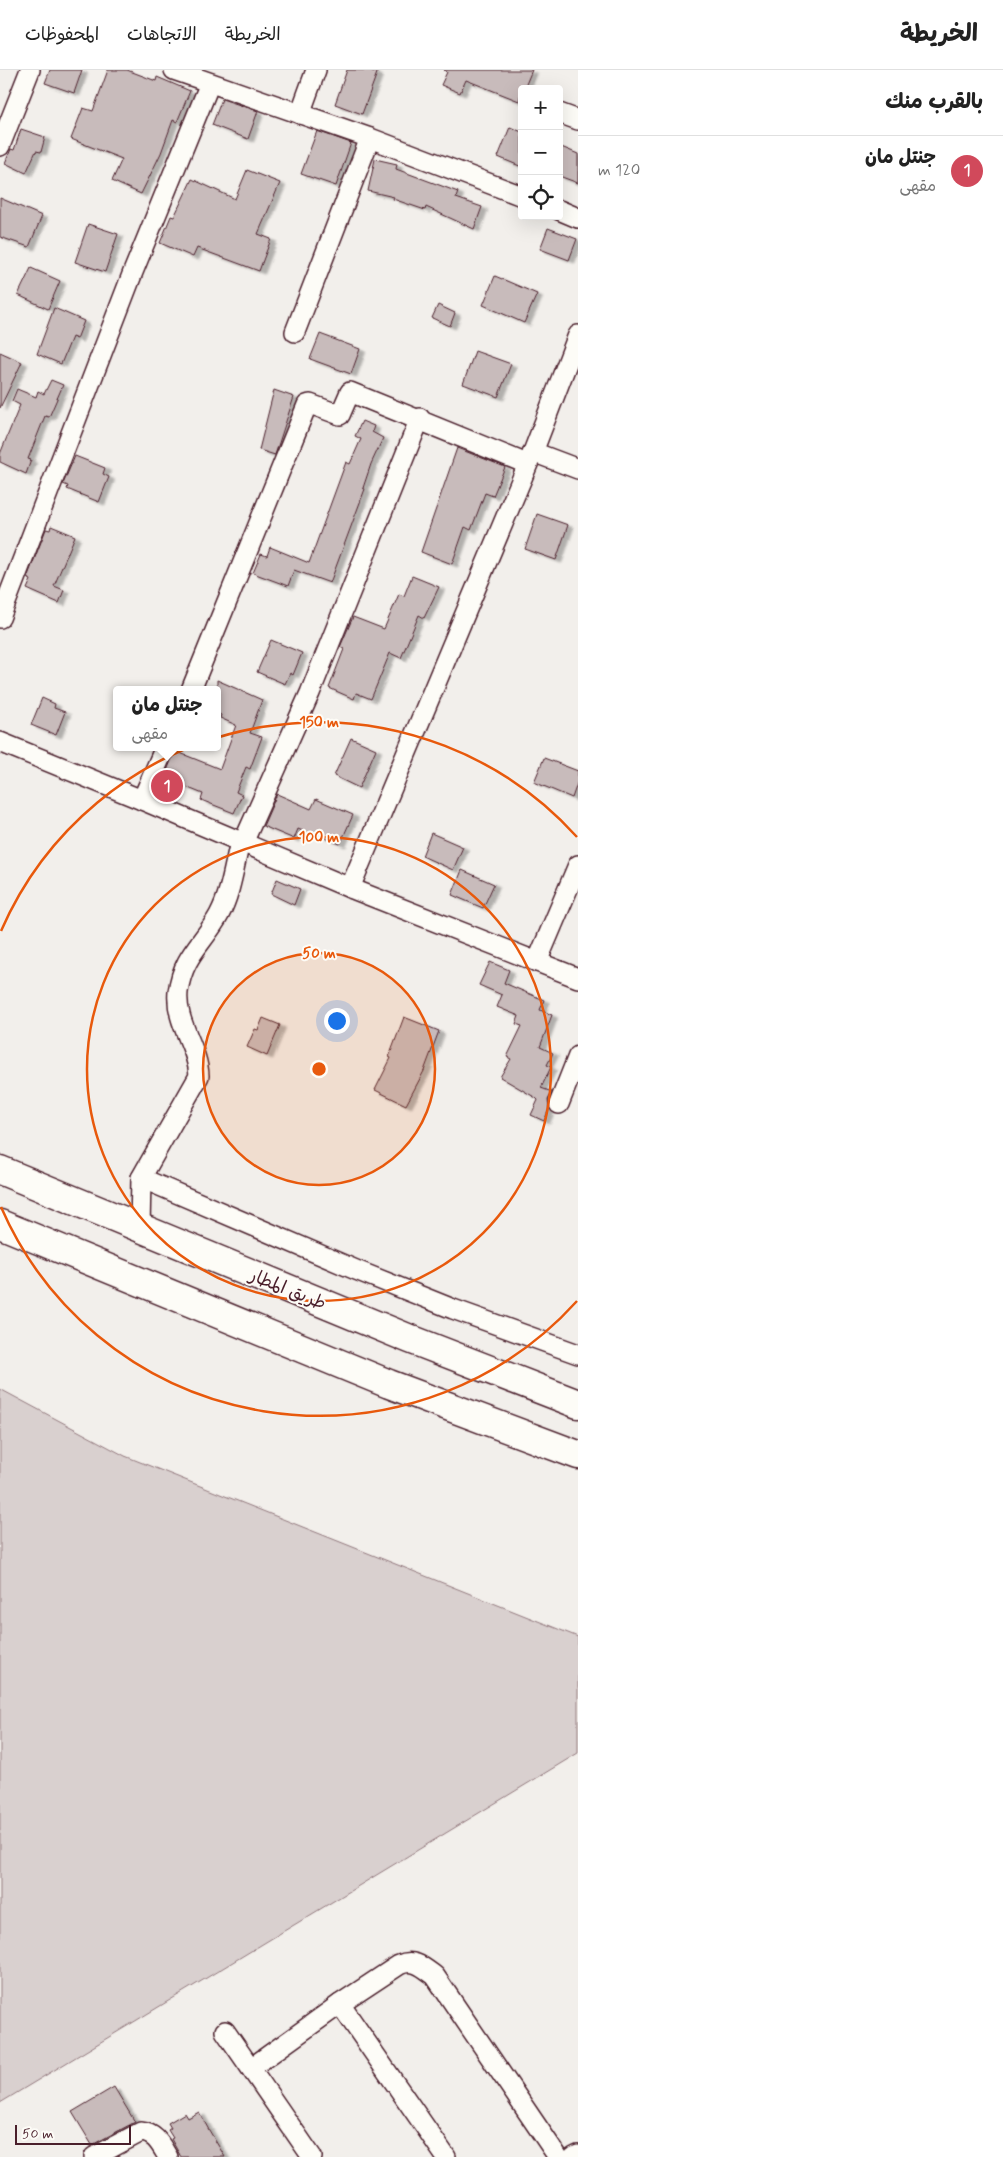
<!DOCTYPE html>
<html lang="ar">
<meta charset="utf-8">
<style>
:root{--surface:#fff;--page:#f6f6f6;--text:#222;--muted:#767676;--line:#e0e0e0;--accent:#d1495b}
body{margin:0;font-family:Mynerve,"Playpen Sans Arabic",sans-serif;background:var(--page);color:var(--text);direction:rtl}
.controls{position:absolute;right:15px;top:15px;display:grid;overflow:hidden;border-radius:5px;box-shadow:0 5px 20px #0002}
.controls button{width:45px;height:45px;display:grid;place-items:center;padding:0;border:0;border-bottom:1px solid var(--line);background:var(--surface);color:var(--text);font:25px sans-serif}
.scale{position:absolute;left:15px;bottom:12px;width:116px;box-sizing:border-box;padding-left:5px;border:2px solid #4a1f2b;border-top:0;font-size:14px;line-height:18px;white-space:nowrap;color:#4a1f2b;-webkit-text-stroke:4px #fdfcf7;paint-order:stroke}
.you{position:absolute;left:336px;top:950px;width:18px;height:18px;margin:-12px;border:4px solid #fff;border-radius:50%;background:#1a73e8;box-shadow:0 0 0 8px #1a73e833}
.badge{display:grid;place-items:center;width:32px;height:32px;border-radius:50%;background:var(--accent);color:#fff;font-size:16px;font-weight:700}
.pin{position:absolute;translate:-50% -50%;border:2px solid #fff;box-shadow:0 1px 5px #0006}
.popup{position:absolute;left:113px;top:616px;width:108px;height:65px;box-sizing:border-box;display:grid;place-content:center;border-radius:5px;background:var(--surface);filter:drop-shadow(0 1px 4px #0005);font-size:16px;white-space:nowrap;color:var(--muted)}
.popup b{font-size:19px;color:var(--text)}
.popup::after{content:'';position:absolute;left:50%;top:100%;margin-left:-10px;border:10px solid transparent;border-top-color:var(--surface)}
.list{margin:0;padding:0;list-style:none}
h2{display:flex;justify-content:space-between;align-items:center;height:65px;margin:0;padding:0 20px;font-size:21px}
h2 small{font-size:16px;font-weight:400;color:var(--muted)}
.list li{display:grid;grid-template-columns:32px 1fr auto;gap:15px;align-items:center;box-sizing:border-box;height:70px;padding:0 20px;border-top:1px solid var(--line)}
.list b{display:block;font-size:19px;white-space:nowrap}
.list p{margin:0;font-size:16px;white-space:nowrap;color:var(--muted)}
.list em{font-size:16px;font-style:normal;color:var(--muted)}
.icon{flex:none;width:28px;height:28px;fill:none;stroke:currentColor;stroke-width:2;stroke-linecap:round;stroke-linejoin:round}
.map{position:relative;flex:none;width:578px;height:2087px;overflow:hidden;direction:ltr}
header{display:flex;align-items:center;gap:30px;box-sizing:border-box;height:70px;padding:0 25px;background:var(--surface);border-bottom:1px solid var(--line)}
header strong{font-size:24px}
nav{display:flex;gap:28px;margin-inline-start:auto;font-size:18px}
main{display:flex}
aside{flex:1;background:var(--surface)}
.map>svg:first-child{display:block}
.green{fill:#d9d0cf;stroke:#92787d}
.building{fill:#c8bbbb;stroke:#4a1f2b;filter:url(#shadow)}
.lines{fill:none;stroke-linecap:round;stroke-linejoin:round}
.minor-casing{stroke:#4a1f2b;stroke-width:22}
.highway-casing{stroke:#4a1f2b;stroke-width:31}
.minor{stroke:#fdfcf7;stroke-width:19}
.highway{stroke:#fdfcf7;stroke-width:28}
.ring{fill:none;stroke:#e8590c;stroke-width:2.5}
.labels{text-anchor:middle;stroke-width:4;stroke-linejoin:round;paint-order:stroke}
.street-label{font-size:18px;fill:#4a1f2b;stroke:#fdfcf7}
.centre{fill:#e8590c;stroke:#fdfcf7;stroke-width:2.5}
.ring-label{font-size:15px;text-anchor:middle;font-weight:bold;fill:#e8590c;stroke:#fdfcf7;stroke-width:4;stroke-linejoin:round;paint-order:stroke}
</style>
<header>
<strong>الخريطة</strong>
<nav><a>الخريطة</a><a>الاتجاهات</a><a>المحفوظات</a></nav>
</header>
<main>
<aside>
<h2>بالقرب منك<small></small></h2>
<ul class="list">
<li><span class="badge">1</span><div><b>جنتل مان</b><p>مقهى</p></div><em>120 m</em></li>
</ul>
</aside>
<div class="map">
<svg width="578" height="2087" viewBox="0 0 578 2087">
<defs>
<filter id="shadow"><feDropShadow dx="5.5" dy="3" stdDeviation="1" flood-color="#0004"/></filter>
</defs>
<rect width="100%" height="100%" fill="#f2efeb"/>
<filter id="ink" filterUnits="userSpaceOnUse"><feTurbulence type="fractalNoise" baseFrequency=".02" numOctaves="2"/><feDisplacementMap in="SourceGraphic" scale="10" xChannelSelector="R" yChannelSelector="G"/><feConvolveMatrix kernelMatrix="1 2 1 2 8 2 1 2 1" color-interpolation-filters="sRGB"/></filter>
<g filter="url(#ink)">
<!-- green -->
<polygon class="green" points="0,1319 125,1386 578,1567 578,1683 0,2033"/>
<!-- building -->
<g class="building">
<polygon points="50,0 82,0 74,23 45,13"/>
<polygon points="108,0 127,0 156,11 157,7 190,21 177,52 173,50 161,83 141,124 112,111 122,89 71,69 83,38 93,41"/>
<polygon points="347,0 370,0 377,3 362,44 335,34"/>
<polygon points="444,0 532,0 524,19 522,19 519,31 466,10 460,23 441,15 447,2"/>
<polygon points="222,29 258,41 248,69 212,55"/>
<polygon points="510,57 522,62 522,97 498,87"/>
<polygon points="21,59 45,67 41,82 36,81 26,103 5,93 11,79 14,80"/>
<polygon points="317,61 351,73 336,116 301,104"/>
<polygon points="559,76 578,84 578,113 559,106"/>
<polygon points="375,89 397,94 396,99 458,122 456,128 482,137 474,159 426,137 425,140 393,129 394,127 368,121"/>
<polygon points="247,100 280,113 258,164 271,169 259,201 197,178 193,187 160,173 171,146 174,147 192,109 235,129"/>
<polygon points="0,128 42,146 29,177 0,167"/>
<polygon points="88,154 118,164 105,202 75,192"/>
<polygon points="548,158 577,169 569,190 540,179"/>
<polygon points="31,198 60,211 48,239 18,225"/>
<polygon points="495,206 537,224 524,253 483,235"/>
<polygon points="438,235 455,243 450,256 432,248"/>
<polygon points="54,238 84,251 77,269 72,267 61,294 37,284"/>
<polygon points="320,264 360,279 351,304 310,289"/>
<polygon points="475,281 511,294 498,327 463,314"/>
<polygon points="0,282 22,292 0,338"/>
<polygon points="51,310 63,315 49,347 45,346 28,389 31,390 26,404 0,392 0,384 20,335 12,331 17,319 36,327 38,321 44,324"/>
<polygon points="274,320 294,327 275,385 259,380"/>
<polygon points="362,351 374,356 372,362 383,368 371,394 363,418 365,419 330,513 294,500 288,516 253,503 261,484 267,486 270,477 309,493 346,392 350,394 361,369 355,366"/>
<polygon points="457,378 505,397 493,426 485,423 471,460 465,457 452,494 421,482"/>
<polygon points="75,386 105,398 103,404 109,407 99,432 67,419 68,416 63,414"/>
<polygon points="537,444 568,455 556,490 525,479"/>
<polygon points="51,456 75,466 54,516 64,520 59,533 27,519 31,510 27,508 46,459 50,460"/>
<polygon points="412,506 439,517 424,548 419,545 401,588 390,583 371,629 356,623 354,629 329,618 344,579 340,577 353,547 384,559 399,524 404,526"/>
<polygon points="271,570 302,583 293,605 290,603 285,614 257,602"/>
<polygon points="217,610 262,630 250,663 262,667 250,699 246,697 236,722 242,725 234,743 201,730 203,724 164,708 175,681 220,699 236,655 220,648 221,645 217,643"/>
<polygon points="42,628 55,634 54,638 65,642 56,665 31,655"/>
<polygon points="351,668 376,679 359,718 334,706"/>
<polygon points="544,688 578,701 578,711 572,728 534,712"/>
<polygon points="277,724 311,739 316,729 353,745 340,774 311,762 310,764 298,759 294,769 263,756"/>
<polygon points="431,763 463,777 453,800 422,786"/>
<polygon points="462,800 494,814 483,838 452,825"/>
<polygon points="277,809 300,819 294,835 271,824"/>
<polygon points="490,892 509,900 504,913 544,930 540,940 552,945 540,977 553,983 547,995 551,997 541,1018 552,1022 548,1030 549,1039 544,1051 531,1045 538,1030 536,1028 500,1007 511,989 507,987 522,956 516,954 519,946 497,937 502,925 479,915"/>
<polygon points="404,947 439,961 424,1001 406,1035 375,1020 391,988 389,987"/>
<polygon points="263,948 280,955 267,986 247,977 255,959 258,960"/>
<polygon points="114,2017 135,2052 92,2075 72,2042"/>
<polygon points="199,2042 209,2060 225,2087 181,2087 171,2069 173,2068 168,2060 171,2058 168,2053 185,2043 188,2048"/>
</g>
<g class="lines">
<!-- minor casing -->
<g class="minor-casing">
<g id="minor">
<polyline points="174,0 370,68 522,126"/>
<polyline points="559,43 578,50"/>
<polyline points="300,44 316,0"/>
<polyline points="0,76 30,0"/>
<polyline points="559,140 578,148"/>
<polyline points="295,262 370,68"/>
<polyline points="533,382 578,399"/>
<polyline points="0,548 133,202 210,13"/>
<polyline points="191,620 307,335 310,334 340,345 350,322 527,394"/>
<polyline points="0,672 142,730 350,818 578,908"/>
<polyline points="142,730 165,677"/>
<polyline points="243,773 310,623 420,348"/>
<polyline points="350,818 533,382 578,265"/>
<polyline points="537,892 578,795"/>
<polyline points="559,1034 578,986"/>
<polyline points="141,1108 356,1200 453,1239 578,1284"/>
<path d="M140 1158 141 1108 199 1006C198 977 175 953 178 922 183 885 203 874 219 845 231 823 234 796 240 772"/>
<polyline points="340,1934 446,2087"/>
<polyline points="225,1961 312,2087"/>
<path d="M251 1998 340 1934 399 1895C414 1888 423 1897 435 1906L558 2087"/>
<path d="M94 2087 141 2062C156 2063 161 2076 168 2087"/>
<polyline points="574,2087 578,2085"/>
</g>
</g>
<!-- highway casing -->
<g class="highway-casing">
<g id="highway">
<polyline points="0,1100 410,1269 578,1334"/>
<polyline points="0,1154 389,1314 578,1385"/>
</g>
</g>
<!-- minor -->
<use href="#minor" class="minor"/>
<!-- highway -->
<use href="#highway" class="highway"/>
</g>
</g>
<!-- distance rings -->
<circle cx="319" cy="999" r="116" fill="#e8590c" fill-opacity=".12"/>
<g class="ring">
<circle cx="319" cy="999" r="116"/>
<circle cx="319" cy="999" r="232"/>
<path d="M577 1231A347 347 0 0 1 1 1137M1 861A347 347 0 0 1 577 767"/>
</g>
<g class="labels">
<!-- street labels -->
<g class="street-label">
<text transform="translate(288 1219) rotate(22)" y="6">طريق المطار</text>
</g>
</g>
<circle cx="319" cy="999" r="8" class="centre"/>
<g class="ring-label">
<text x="319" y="657">150 m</text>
<text x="319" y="772">100 m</text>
<text x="319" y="888">50 m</text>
</g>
</svg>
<div class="controls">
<button>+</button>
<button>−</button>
<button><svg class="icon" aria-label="locate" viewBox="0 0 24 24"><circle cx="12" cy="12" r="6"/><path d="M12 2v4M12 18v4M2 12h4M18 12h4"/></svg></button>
</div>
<div class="scale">50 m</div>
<div class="you"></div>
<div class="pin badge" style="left:167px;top:716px">1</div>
<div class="popup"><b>جنتل مان</b>مقهى</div>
</div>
</main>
